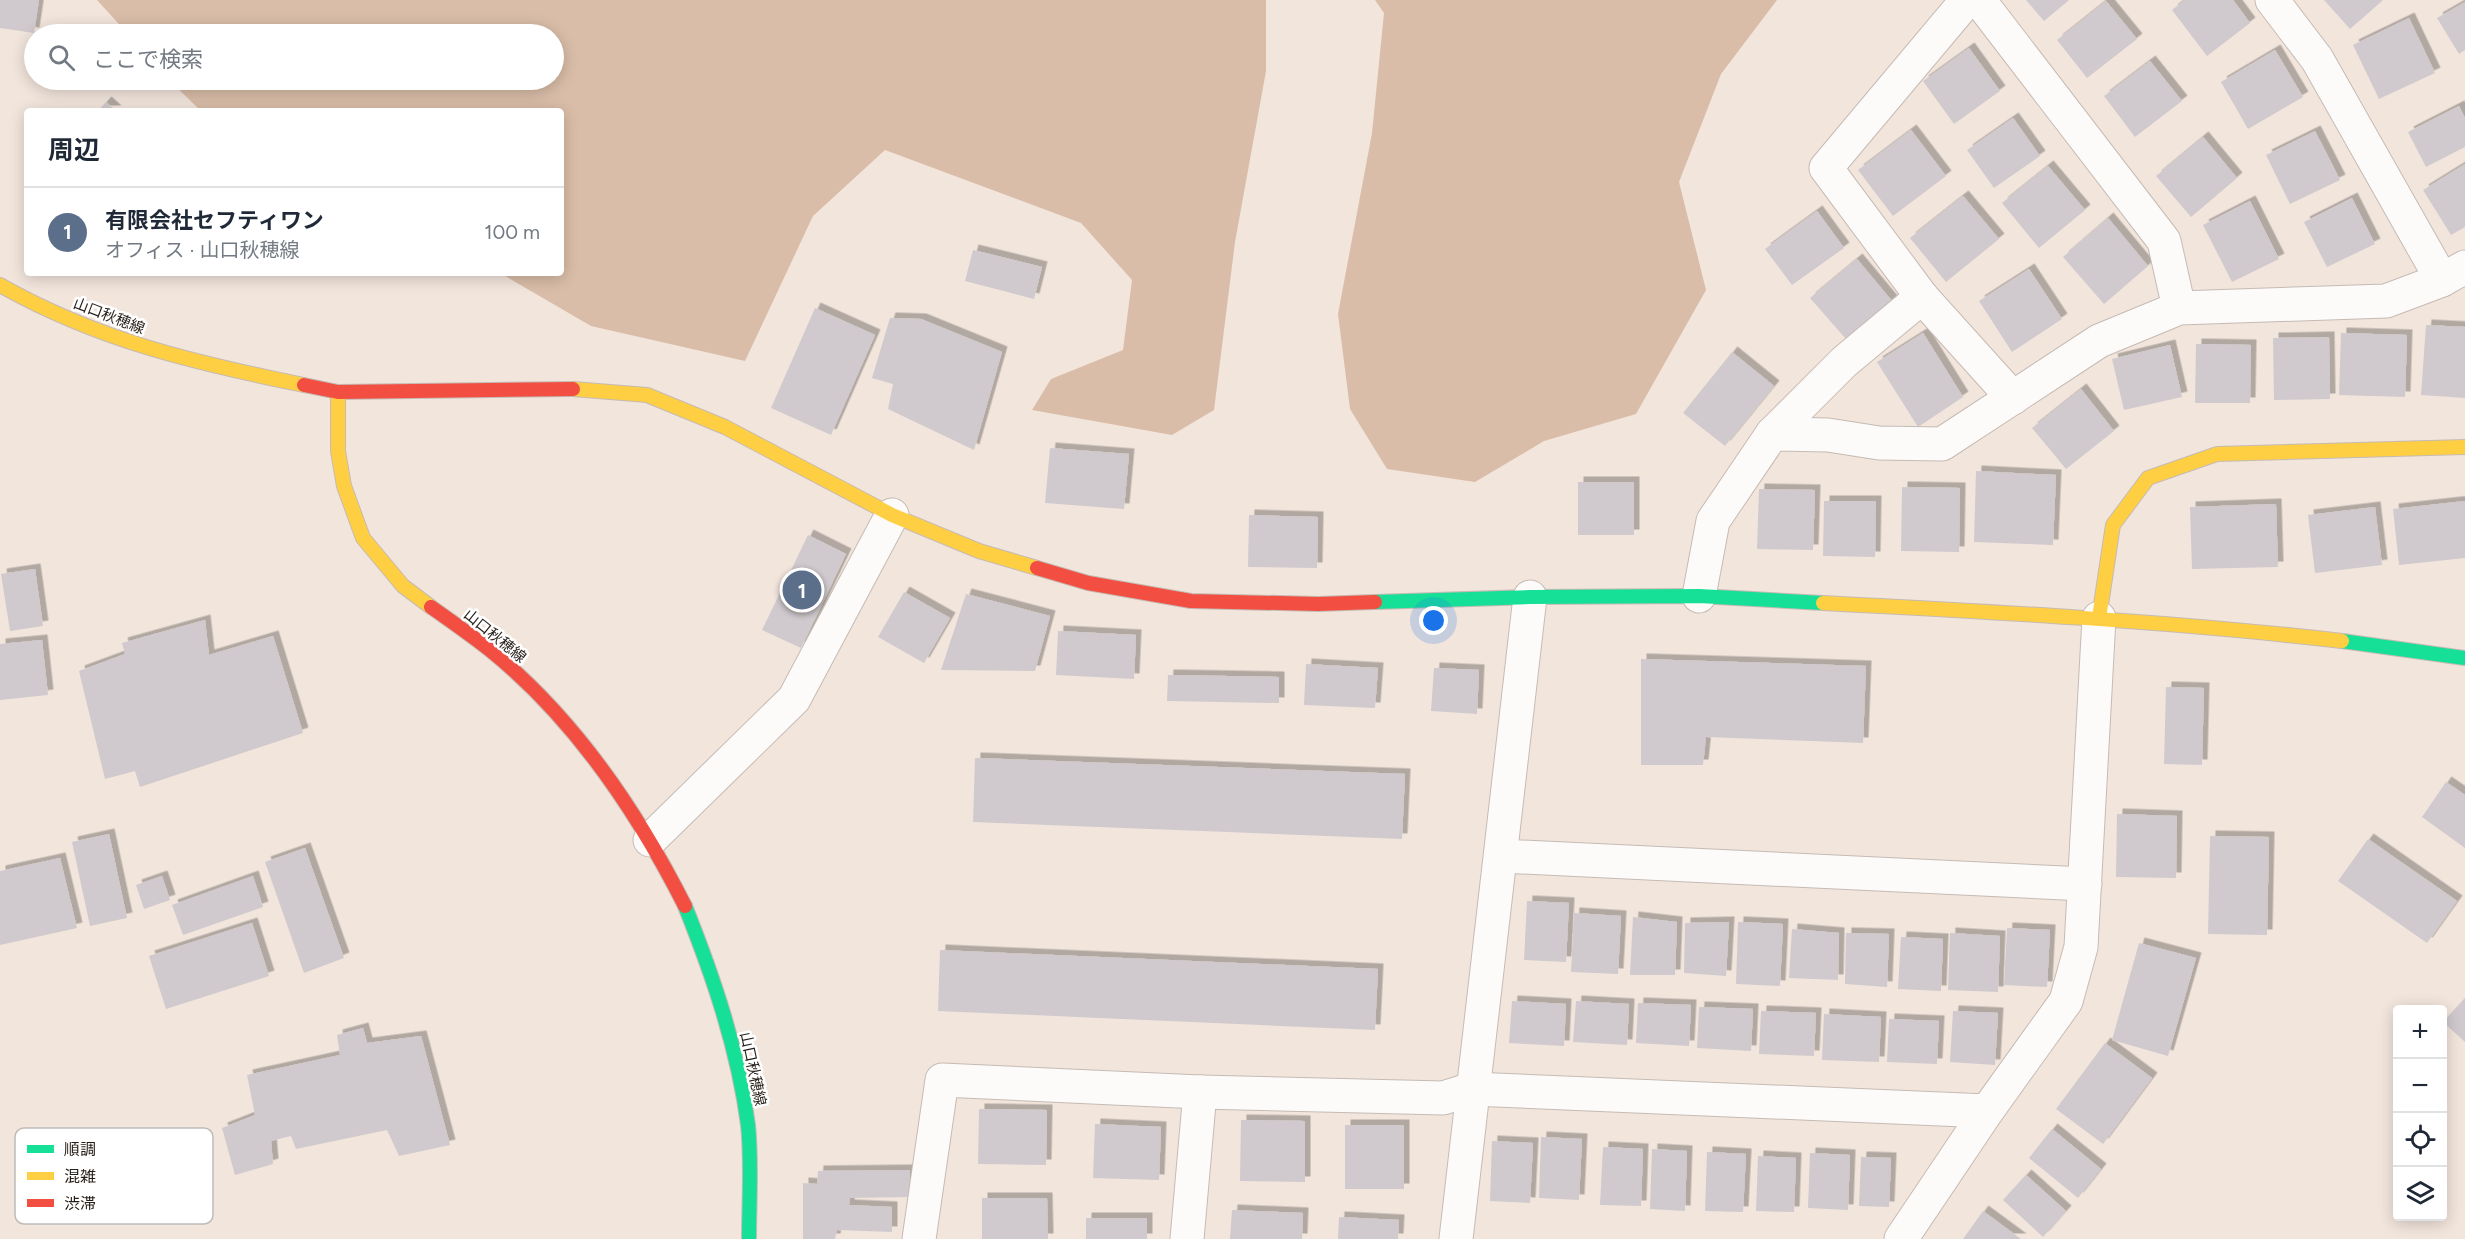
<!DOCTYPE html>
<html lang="ja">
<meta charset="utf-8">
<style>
:root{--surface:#fff;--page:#f6f6f7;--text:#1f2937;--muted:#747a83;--line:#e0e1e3;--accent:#6d635c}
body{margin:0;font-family:Figtree,"Noto Sans JP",sans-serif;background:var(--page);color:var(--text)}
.controls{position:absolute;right:18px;bottom:18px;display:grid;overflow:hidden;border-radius:6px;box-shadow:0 3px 15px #0003}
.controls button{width:54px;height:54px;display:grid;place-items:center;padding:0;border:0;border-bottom:2px solid var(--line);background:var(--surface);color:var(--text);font:30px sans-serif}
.you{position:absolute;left:1434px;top:621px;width:21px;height:21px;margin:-15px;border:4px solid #fff;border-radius:50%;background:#1a73e8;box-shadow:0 0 0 9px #1a73e833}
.badge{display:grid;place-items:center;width:39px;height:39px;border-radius:50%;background:var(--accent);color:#fff;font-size:20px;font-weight:700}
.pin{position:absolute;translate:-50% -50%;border:3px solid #fff;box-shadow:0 2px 6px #0006}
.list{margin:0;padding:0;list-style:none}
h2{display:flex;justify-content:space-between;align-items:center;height:78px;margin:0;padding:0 24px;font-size:26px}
h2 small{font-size:20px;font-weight:400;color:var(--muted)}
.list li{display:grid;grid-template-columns:39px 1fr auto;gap:18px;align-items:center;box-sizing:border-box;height:90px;padding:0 24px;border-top:2px solid var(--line)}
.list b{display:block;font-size:22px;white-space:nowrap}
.list p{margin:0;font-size:20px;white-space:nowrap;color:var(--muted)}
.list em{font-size:20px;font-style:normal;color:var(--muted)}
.icon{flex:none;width:33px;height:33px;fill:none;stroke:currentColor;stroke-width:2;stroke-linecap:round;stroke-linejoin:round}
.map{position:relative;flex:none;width:2465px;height:1239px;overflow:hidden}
.search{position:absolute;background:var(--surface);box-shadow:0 3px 15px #0003;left:24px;top:24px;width:540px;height:66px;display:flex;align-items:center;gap:15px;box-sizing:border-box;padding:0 21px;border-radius:33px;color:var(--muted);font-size:22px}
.panel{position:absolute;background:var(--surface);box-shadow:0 3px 15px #0003;left:24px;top:108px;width:540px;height:168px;border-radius:6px}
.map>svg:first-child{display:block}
.forest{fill:#d9bda8}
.building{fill:#d0cace;filter:url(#shadow)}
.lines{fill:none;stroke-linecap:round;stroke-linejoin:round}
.street-casing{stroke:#c5bbb4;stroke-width:35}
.fast-casing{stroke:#c5bbb4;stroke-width:16}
.slow-casing{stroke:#c5bbb4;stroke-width:16}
.jam-casing{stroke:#c5bbb4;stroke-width:16}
.street{stroke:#fdfbfa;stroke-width:33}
.fast{stroke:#16e098;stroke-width:14}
.slow{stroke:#ffcf43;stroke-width:14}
.jam{stroke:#f24e42;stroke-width:14}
.labels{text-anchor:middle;stroke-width:5;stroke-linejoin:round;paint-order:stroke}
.street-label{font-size:15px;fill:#251d17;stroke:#fff}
.key{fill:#fff;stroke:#bebbb9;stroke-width:1.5}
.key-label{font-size:16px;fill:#251d17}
</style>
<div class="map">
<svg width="2465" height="1239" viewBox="0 0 2465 1239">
<defs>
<filter id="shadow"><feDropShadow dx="5.5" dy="-5.5" stdDeviation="0" flood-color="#0004"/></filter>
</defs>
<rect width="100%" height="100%" fill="#f2e5dc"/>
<!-- forest -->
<g class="forest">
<polygon points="97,0 1266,0 1266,71 1235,242 1214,410 1172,435 1032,410 1051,379 1123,350 1132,280 1081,223 885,150 813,216 745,361 591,326 500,273 561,273 561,111 201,111 169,80 554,80 554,34 128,34"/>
<polygon points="1375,0 1777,0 1721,74 1679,182 1706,290 1636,414 1544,441 1475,482 1387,469 1350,409 1338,314 1372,133 1384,13"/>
</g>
<!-- building -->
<g class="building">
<polygon points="0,0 39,0 34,33 0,28"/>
<polygon points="2026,0 2069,0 2044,21"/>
<polygon points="2185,0 2233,0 2250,23 2207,56 2172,10"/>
<polygon points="2324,0 2383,0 2350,29"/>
<polygon points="2106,1 2137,39 2087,78 2057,40"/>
<polygon points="2465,2 2465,50 2459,54 2437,18"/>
<polygon points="2409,18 2435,73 2379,99 2353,45"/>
<polygon points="1969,48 2000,91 1954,124 1923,81"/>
<polygon points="2275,50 2303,97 2248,129 2221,82"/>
<polygon points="2150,61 2182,101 2135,137 2104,96"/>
<polygon points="106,102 116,111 98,111"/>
<polygon points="2459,106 2465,118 2465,147 2426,167 2408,132"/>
<polygon points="2013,118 2040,156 1994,188 1967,150"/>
<polygon points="1911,130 1946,176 1893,216 1858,170"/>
<polygon points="2315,131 2340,180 2290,204 2266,155"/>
<polygon points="2203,137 2237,178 2191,217 2156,176"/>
<polygon points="2465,164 2465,227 2451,235 2423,190"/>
<polygon points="2048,166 2085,210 2039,248 2002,203"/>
<polygon points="1963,196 1999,239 1946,282 1910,238"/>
<polygon points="2352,198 2375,244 2327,267 2304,222"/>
<polygon points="2250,201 2279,259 2232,282 2203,225"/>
<polygon points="1817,211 1844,248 1792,285 1765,249"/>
<polygon points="2108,218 2148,266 2104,304 2063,257"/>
<polygon points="973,250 1042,267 1034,299 965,281"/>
<polygon points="1857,259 1892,301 1846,339 1810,298"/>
<polygon points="2029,269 2062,319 2012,352 1979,301"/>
<polygon points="815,308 875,335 831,435 771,408"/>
<polygon points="890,318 921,319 1002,352 974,450 888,409 893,384 872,378"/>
<polygon points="2426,325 2465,327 2465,398 2421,395"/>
<polygon points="1923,333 1963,397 1918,427 1877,362"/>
<polygon points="2341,333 2407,335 2405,397 2339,395"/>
<polygon points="2329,337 2330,399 2274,400 2273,338"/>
<polygon points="2196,344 2251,345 2250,403 2195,403"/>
<polygon points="2170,345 2182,397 2124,410 2112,359"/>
<polygon points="1732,352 1774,386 1725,446 1683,413"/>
<polygon points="2081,389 2114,431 2066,469 2032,428"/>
<polygon points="1050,448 1129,454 1124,509 1045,503"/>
<polygon points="1976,471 2056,475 2053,545 1974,542"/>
<rect x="1578" y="482" width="56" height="53"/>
<polygon points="1902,487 1960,488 1959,552 1901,551"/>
<polygon points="1759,489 1815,490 1813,550 1757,549"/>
<polygon points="1824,501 1876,501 1875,557 1823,556"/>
<polygon points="2465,501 2465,558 2399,565 2393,509"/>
<polygon points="2276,504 2278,567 2192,569 2190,507"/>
<polygon points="2375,507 2382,565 2315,573 2308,515"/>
<polygon points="1249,515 1318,517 1317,568 1248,567"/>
<polygon points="808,535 846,554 801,648 762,630"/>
<polygon points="35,569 43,626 10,631 1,574"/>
<polygon points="904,592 950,618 924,663 878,637"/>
<polygon points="966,594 1050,616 1035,671 941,670"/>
<polygon points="205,620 209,655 273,636 303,733 140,787 135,771 105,779 79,671 125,654 122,643"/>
<polygon points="1058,631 1136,635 1134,679 1056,675"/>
<polygon points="42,640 48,695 0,700 0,644"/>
<polygon points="1641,659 1866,666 1863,743 1706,737 1703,765 1641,765"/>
<polygon points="1306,664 1378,668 1375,708 1304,705"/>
<polygon points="1434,668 1479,670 1477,714 1431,711"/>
<polygon points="1168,675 1279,677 1279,703 1167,701"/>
<polygon points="2166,687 2204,688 2202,765 2164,764"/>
<polygon points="975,758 1405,774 1402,839 973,822"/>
<polygon points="2446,782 2465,795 2465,848 2422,817"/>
<polygon points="2117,814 2177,816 2176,878 2116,877"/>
<polygon points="109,834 127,918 90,926 72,842"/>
<polygon points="2210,836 2269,837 2267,935 2208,934"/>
<polygon points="2368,839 2457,901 2427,943 2338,881"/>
<polygon points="305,848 344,958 304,973 265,862"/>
<polygon points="60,858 77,928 0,945 0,871"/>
<polygon points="162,876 170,900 144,909 136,885"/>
<polygon points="253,876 263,907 183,935 172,905"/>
<polygon points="1527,901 1569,903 1566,962 1524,960"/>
<polygon points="1574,913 1621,916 1618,974 1571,972"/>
<polygon points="1633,917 1677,922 1675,975 1630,975"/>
<polygon points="1729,922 1726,976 1684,973 1685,923"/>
<polygon points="1738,922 1783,924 1780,986 1736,984"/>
<polygon points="252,923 269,976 166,1009 149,956"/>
<polygon points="2007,928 2050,930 2047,987 2004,985"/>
<polygon points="1792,929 1839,933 1838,980 1789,978"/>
<polygon points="1846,933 1889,934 1887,987 1845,984"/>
<polygon points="1950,933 2000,936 1998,992 1948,990"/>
<polygon points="1901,937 1943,939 1941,991 1898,989"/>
<polygon points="2139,943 2196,958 2168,1056 2112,1040"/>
<polygon points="940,950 1378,969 1375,1030 938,1011"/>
<polygon points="2465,998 2465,1042 2443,1022"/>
<polygon points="1512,1001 1566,1004 1564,1046 1509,1043"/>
<polygon points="1576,1001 1629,1004 1627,1045 1573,1042"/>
<polygon points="1638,1003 1691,1005 1689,1046 1636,1043"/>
<polygon points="1699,1007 1753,1009 1751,1051 1697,1048"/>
<polygon points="1761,1011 1816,1013 1814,1056 1759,1054"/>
<polygon points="1953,1011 1998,1013 1995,1065 1950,1062"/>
<polygon points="1824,1014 1881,1017 1879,1062 1822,1060"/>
<polygon points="1889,1019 1939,1021 1937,1064 1887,1062"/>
<polygon points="363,1028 367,1043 421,1036 450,1145 399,1156 387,1130 296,1149 291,1136 271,1141 273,1164 235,1175 222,1128 255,1115 247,1075 340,1055 337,1035"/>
<polygon points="2105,1043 2152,1078 2103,1144 2056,1109"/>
<polygon points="979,1109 1047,1110 1046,1165 978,1164"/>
<polygon points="1241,1120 1305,1121 1305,1182 1240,1181"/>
<polygon points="1095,1124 1161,1127 1159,1180 1093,1178"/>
<rect x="1345" y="1125" width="59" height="64"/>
<polygon points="2052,1129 2101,1169 2078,1198 2029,1158"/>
<polygon points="1541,1137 1582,1139 1579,1200 1539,1198"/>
<polygon points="1492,1141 1533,1143 1530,1203 1490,1201"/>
<polygon points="1603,1147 1643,1149 1641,1206 1600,1205"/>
<polygon points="1652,1149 1687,1151 1685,1211 1650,1209"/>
<polygon points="1707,1152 1746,1154 1743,1212 1705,1211"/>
<polygon points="1810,1153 1850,1155 1848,1210 1808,1208"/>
<polygon points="1758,1156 1796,1158 1794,1212 1756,1211"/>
<polygon points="1861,1157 1891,1158 1889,1207 1859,1206"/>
<polygon points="910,1170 910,1197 850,1198 849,1205 892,1207 892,1232 837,1230 835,1239 803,1239 803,1183 817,1184 818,1171"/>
<polygon points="2026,1175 2066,1211 2043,1237 2003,1200"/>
<polygon points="982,1198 1047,1198 1048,1239 982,1239"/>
<polygon points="1232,1210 1303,1213 1302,1239 1230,1239"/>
<polygon points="1983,1211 2021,1239 1963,1239"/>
<polygon points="1339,1217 1399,1220 1398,1239 1338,1239"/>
<rect x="1086" y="1218" width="61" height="21"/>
</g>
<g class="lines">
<!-- street casing -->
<g class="street-casing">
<g id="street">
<polyline points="1967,0 1826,168 1922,297 2013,398"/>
<polyline points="1979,0 2164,241 2179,308"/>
<polyline points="2272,0 2317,59 2442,280"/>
<polyline points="1772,434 1844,362 1922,297"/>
<polyline points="1699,596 1713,521 1772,434 1828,435 1879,443 1942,444 2099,341 2179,308 2386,301 2442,280 2465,267"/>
<polyline points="650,840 794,699 892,515"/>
<polyline points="1501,856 2085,884"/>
<polyline points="919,1239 942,1080 1200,1092 1443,1098 1472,1089 1987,1111"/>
<polyline points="1187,1239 1200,1092"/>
<polyline points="1456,1239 1530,597"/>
<polyline points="1901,1239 1987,1111 2066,1001 2081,947 2099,618"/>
</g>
</g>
<!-- fast casing -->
<g class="fast-casing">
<g id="fast">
<polyline points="1375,602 1530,597 1699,596 1823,603"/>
<polyline points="2342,641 2465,658"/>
<path d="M685 906C713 976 738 1049 748 1125 752 1161 749 1202 749 1239"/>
</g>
</g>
<!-- slow casing -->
<g class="slow-casing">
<g id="slow">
<path d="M0 285C97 340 195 363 304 385"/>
<polyline points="573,389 647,395 725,427 892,515 979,551 1037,568"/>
<polyline points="338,392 338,451 344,486 363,538 403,586 431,607"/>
<path d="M1823 603C1996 612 2169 621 2342 641"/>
<polyline points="2099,618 2113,525 2148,478 2217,454 2465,447"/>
</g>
</g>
<!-- jam casing -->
<g class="jam-casing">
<g id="jam">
<polyline points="304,385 338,392 573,389"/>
<polyline points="1037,568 1088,583 1191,601 1318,604 1375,602"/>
<path d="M431 607C451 621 471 635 490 650 573 717 637 811 685 906"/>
</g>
</g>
<!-- street -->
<use href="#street" class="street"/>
<!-- fast -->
<use href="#fast" class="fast"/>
<!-- slow -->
<use href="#slow" class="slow"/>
<!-- jam -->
<use href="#jam" class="jam"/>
</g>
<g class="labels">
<!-- street labels -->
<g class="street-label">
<text transform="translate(109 316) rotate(21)" y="5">山口秋穂線</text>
<text transform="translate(495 636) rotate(39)" y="5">山口秋穂線</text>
<text transform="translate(753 1069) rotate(78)" y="5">山口秋穂線</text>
</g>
</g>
<!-- legend -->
<rect x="15" y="1128" width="198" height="96" rx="9" class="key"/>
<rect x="27" y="1145" width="27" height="8" fill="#16e098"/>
<rect x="27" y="1172" width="27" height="8" fill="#ffcf43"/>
<rect x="27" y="1199" width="27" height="8" fill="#f24e42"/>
<g class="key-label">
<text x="64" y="1155">順調</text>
<text x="64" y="1182">混雑</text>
<text x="64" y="1209">渋滞</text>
</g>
</svg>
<div class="controls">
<button>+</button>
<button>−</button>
<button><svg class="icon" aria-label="locate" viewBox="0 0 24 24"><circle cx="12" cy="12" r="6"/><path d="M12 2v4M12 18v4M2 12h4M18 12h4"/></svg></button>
<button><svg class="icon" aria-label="layers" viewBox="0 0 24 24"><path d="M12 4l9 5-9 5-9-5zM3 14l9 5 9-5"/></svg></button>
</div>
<div class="you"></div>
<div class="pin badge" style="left:802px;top:590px;background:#5c6f8a">1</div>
<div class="search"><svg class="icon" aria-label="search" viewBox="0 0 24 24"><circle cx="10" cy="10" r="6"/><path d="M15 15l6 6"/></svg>ここで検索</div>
<section class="panel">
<h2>周辺<small></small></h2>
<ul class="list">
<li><span class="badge" style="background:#5c6f8a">1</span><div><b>有限会社セフティワン</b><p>オフィス · 山口秋穂線</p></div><em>100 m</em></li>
</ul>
</section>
</div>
